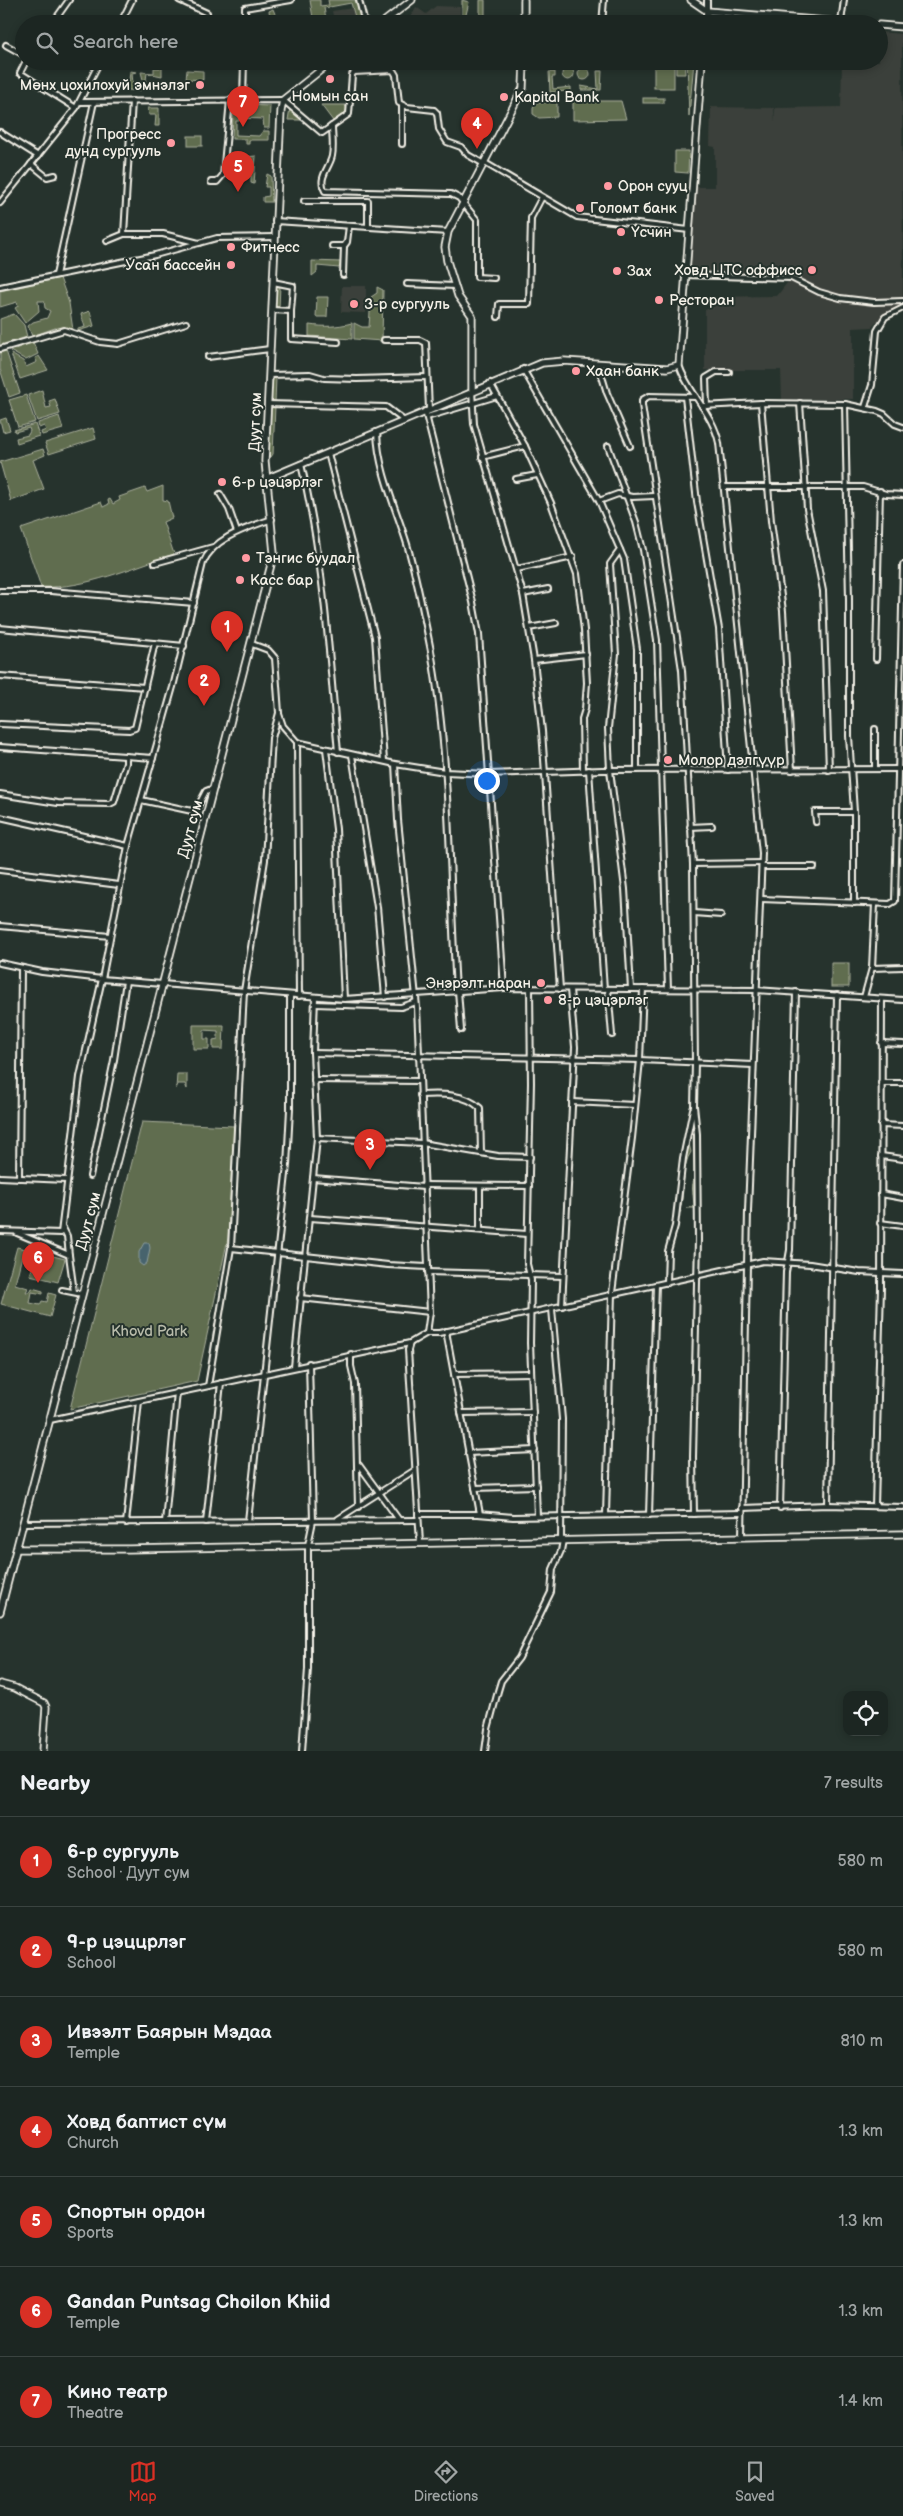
<!DOCTYPE html>
<meta charset="utf-8">
<style>
:root{--surface:#1c2622;--page:#252e2a;--text:#f1f3f6;--muted:#a0a5a5;--line:#3a4340;--accent:#d93025}
body{margin:0;font-family:"Balsamiq Sans",sans-serif;background:var(--page);color:var(--text)}
.controls{position:absolute;right:15px;bottom:15px;display:grid;overflow:hidden;border-radius:10px;box-shadow:0 2px 8px #0003}
.controls button{width:45px;height:45px;display:grid;place-items:center;padding:0;border:0;border-bottom:1px solid var(--line);background:var(--surface);color:var(--text);font:25px sans-serif}
.you{position:absolute;left:486px;top:780px;width:18px;height:18px;margin:-12px;border:4px solid #fff;border-radius:50%;background:#1a73e8;box-shadow:0 0 0 8px #1a73e833}
.badge{display:grid;place-items:center;width:32px;height:32px;border-radius:50%;background:var(--accent);color:#fff;font-size:16px;font-weight:700}
.pin{position:absolute;translate:-50% -41px;filter:drop-shadow(0 1px 2px #0008)}
.pin::after{content:'';position:absolute;top:26px;width:18px;height:15px;background:inherit;clip-path:polygon(0 0,100% 0,50% 100%)}
.list{margin:0;padding:0;list-style:none}
h2{display:flex;justify-content:space-between;align-items:center;height:65px;margin:0;padding:0 20px;font-size:21px}
h2 small{font-size:16px;font-weight:400;color:var(--muted)}
.list li{display:grid;grid-template-columns:32px 1fr auto;gap:15px;align-items:center;box-sizing:border-box;height:90px;padding:0 20px;border-top:1px solid var(--line)}
.list b{display:block;font-size:19px;white-space:nowrap}
.list p{margin:0;font-size:16px;white-space:nowrap;color:var(--muted)}
.list em{font-size:16px;font-style:normal;color:var(--muted)}
.icon{flex:none;width:28px;height:28px;fill:none;stroke:currentColor;stroke-width:2;stroke-linecap:round;stroke-linejoin:round}
.map{position:relative;flex:none;width:903px;height:1751px;overflow:hidden}
.search{position:absolute;background:var(--surface);box-shadow:0 2px 8px #0003;left:15px;right:15px;top:15px;height:55px;display:flex;align-items:center;gap:12px;box-sizing:border-box;padding:0 18px;border-radius:28px;color:var(--muted);font-size:19px}
.sheet{height:695px;background:var(--surface)}
nav{display:flex;justify-content:space-around;align-items:center;box-sizing:border-box;height:70px;border-top:1px solid var(--line);background:var(--surface);font-size:14px;color:var(--muted)}
nav a{display:grid;justify-items:center;gap:2px}
nav .on{color:var(--accent)}
.map>svg:first-child{display:block}
.built{fill:#3b403a}
.green{fill:#606d4f;stroke:#aaaf9c}
.water{fill:#47646d;stroke:#8c9c9e}
.lines{fill:none;stroke-linecap:round;stroke-linejoin:round}
.street-casing{stroke:#f4f1e8;stroke-width:8}
.secondary-casing{stroke:#f4f1e8;stroke-width:9}
.street{stroke:#26332d;stroke-width:4}
.secondary{stroke:#26332d;stroke-width:5.5}
.poi-dot{fill:#ff9aa2;stroke:#26332d;stroke-width:2}
.labels{text-anchor:middle;stroke-width:4;stroke-linejoin:round;paint-order:stroke}
.poi-label{font-size:15px;fill:#f4f1e8;stroke:#26332d;text-anchor:start}
.street-label{font-size:15px;fill:#f4f1e8;stroke:#26332d}
.park-label{font-size:15px;fill:#b9bcab;stroke:#26332d}
</style>
<div class="map">
<svg width="903" height="1751" viewBox="0 0 903 1751">
<rect width="100%" height="100%" fill="#26332d"/>
<filter id="ink" filterUnits="userSpaceOnUse"><feTurbulence type="fractalNoise" baseFrequency=".02" numOctaves="2"/><feDisplacementMap in="SourceGraphic" scale="10" xChannelSelector="R" yChannelSelector="G"/><feConvolveMatrix kernelMatrix="1 2 1 2 8 2 1 2 1" color-interpolation-filters="sRGB"/></filter>
<g filter="url(#ink)">
<!-- built -->
<g class="built">
<polygon points="436,6 460,7 460,24 400,24 411,16 416,7 426,14"/>
<polygon points="353,8 356,24 335,24 332,11"/>
<polygon points="879,32 902,34 903,307 882,316 872,327 853,328 853,399 782,399 781,370 705,370 705,310 714,306 714,297 777,296 793,275 689,271 695,187 715,187 715,147 710,146 711,107 774,108 775,122 775,108 841,107 842,61 879,61"/>
<polygon points="342,286 366,286 366,313 341,312"/>
</g>
<!-- green -->
<g class="green">
<polygon points="310,0 320,0 320,6 329,5 328,0 356,0 361,4 365,24 357,24 351,3 324,8 327,24 314,24"/>
<polygon points="462,0 469,2 464,23 462,23"/>
<polygon points="480,0 485,0 485,23 480,12"/>
<polygon points="273,9 279,24 264,24 271,21 269,11"/>
<rect x="654" y="61" width="20" height="27"/>
<polygon points="676,61 684,61 685,74 676,74"/>
<polygon points="687,61 694,61 689,116"/>
<polygon points="160,65 162,65 162,76 147,73 145,87 141,72 154,73 154,68 160,68"/>
<circle cx="584" cy="74" r="6"/>
<circle cx="568" cy="74" r="6"/>
<polygon points="187,70 203,71 203,80 186,79"/>
<polygon points="130,71 137,72 132,73 133,84 140,87 140,91 128,90"/>
<polygon points="597,71 602,71 601,90 581,90 581,86 598,89"/>
<polygon points="549,72 555,72 555,77 552,77 553,89 571,87 571,91 550,92"/>
<rect x="643" y="98" width="21" height="5"/>
<polygon points="573,101 621,101 626,119 573,120"/>
<polygon points="557,102 557,117 539,118 533,114 533,107 536,103"/>
<polygon points="244,105 270,106 269,128 264,128 263,119 239,118 239,121 236,121 236,135 259,136 263,131 269,131 269,140 249,140 249,144 246,144 246,139 232,139 233,113 243,112"/>
<polygon points="345,105 347,109 345,113 333,121 321,105"/>
<polygon points="148,108 159,108 159,126 155,126 156,115 149,115"/>
<polygon points="290,108 304,120 288,120"/>
<rect x="188" y="136" width="14" height="10"/>
<polygon points="675,151 689,151 688,173 675,172"/>
<polygon points="256,156 254,184 251,183 251,176 241,175 241,170 245,170 246,157"/>
<polygon points="267,174 271,176 272,202 263,202 263,197 269,196 269,187 265,187"/>
<polygon points="312,261 341,262 339,268 317,266 317,272 312,276"/>
<polygon points="60,278 69,303 73,330 55,328 32,336 28,326 33,322 47,318 50,311 45,308 44,301 38,301 39,311 25,323 15,308 18,306 17,302 0,307 0,291"/>
<polygon points="275,285 280,285 279,308 274,308"/>
<polygon points="377,287 383,290 382,341 354,339 354,323 362,327 369,327 371,297 377,293"/>
<polygon points="317,297 328,297 327,317 316,317"/>
<polygon points="90,311 94,326 78,331 78,329 85,327 81,314"/>
<polygon points="14,314 24,325 27,337 0,345 0,319"/>
<path d="M352 323V339L309 336V325C325 327 336 327 352 323Z"/>
<polygon points="33,342 38,354 26,360 10,351"/>
<polygon points="6,351 20,393 9,397 0,369 0,353"/>
<polygon points="11,354 23,361 26,367 37,362 35,358 39,356 48,370 20,379"/>
<polygon points="274,378 276,378 275,402 270,402 271,385"/>
<polygon points="42,390 46,408 51,407 49,401 55,399 60,414 37,421 28,395"/>
<polygon points="26,395 35,422 18,427 9,400"/>
<polygon points="270,406 275,406 273,454 271,457 269,456"/>
<polygon points="59,416 63,429 42,435 41,432 46,430 44,426 39,428 38,423"/>
<polygon points="6,418 10,430 3,432 0,420"/>
<polygon points="35,424 39,436 17,443 16,438 28,435 30,431 29,428 15,432 14,430"/>
<polygon points="93,428 96,439 49,454 45,443"/>
<polygon points="43,449 45,455 33,460 44,489 11,501 0,462"/>
<path d="M163 486V500L168 501 172 518 163 522 174 554C132 567 86 589 41 587L21 529 101 502 103 507 109 504 108 500 110 499 113 504 120 500 119 497 145 488 147 492Z"/>
<rect x="831" y="963" width="18" height="24"/>
<polygon points="193,1025 224,1025 223,1049 213,1049 213,1040 218,1039 218,1031 204,1030 204,1039 209,1039 209,1049 193,1049"/>
<polygon points="177,1074 187,1074 187,1089 185,1084 178,1084 176,1089"/>
<polygon points="142,1122 234,1126 228,1238 197,1381 70,1409"/>
<path d="M690 1132H692L689 1144 691 1152C681 1166 685 1193 680 1210L681 1212H678L689 1137Z"/>
<polygon points="693,1132 695,1134 695,1208 686,1208 694,1206 692,1183 694,1178"/>
<polygon points="17,1247 65,1259 58,1282 30,1275 35,1259 22,1256 15,1284 28,1288 26,1292 30,1292 32,1288 43,1291 43,1294 32,1292 30,1303 40,1305 42,1301 47,1302 49,1293 56,1295 50,1317 1,1304"/>
</g>
<!-- water -->
<polygon class="water" points="144,1243 149,1243 150,1248 147,1263 143,1266 139,1263 139,1252"/>
<g class="lines">
<!-- street casing -->
<g class="street-casing">
<g id="street">
<polyline points="179,0 207,13"/>
<polyline points="359,0 365,24"/>
<polyline points="707,11 707,0"/>
<polyline points="841,22 844,0"/>
<polyline points="52,24 69,0"/>
<polyline points="120,24 132,0"/>
<polyline points="245,24 245,8 291,0"/>
<polyline points="602,24 604,0"/>
<polyline points="6,45 24,55"/>
<polyline points="26,61 20,73 76,108"/>
<polyline points="364,61 367,70"/>
<polyline points="243,100 244,61"/>
<polyline points="80,102 283,100 322,133 349,114 352,75 354,72 393,70 396,75 399,103 407,107 434,110 437,113 439,129 447,142 461,147 468,155 484,164"/>
<path d="M332 126C332 136 334 146 332 156 330 167 317 178 325 191L451 194 459 198 477 220V277L494 278"/>
<polyline points="0,132 38,156"/>
<polyline points="402,144 402,106"/>
<polyline points="485,163 577,217 689,230"/>
<polyline points="31,164 47,177 55,175"/>
<polyline points="211,182 217,182 223,175 230,100"/>
<polyline points="304,201 368,201 368,227"/>
<polyline points="0,203 76,108 100,61"/>
<polyline points="275,221 448,232"/>
<polyline points="124,234 132,101"/>
<polyline points="107,241 124,234 163,234 199,243 217,238 274,237"/>
<polyline points="332,246 344,246 347,242 349,226"/>
<polyline points="56,275 94,102"/>
<polyline points="343,275 344,246"/>
<polyline points="685,275 791,278 819,292 840,298 874,302 903,301"/>
<polyline points="407,284 455,286"/>
<polyline points="0,287 155,255 199,243"/>
<polyline points="272,310 291,311 293,286 273,282"/>
<polyline points="291,311 291,339 338,342"/>
<polyline points="498,317 499,304 529,304 531,218 542,197"/>
<polyline points="384,340 420,340 426,343 429,409"/>
<polyline points="0,349 64,330 100,342 118,344 186,323"/>
<polyline points="208,357 270,349"/>
<polyline points="598,363 607,393 630,446"/>
<path d="M679 365C688 393 713 413 719 443L762 853 748 1211 742 1537"/>
<polyline points="523,369 599,501 624,559 637,649 637,770"/>
<polyline points="269,375 310,374 324,378 357,379 427,377"/>
<polyline points="490,383 525,446 551,503 577,574 584,630 587,683 585,709 582,719 583,771"/>
<polyline points="472,390 474,424 523,594 534,660 542,731 560,989"/>
<polyline points="685,397 697,502 719,629 728,770"/>
<polyline points="761,403 771,521 783,611 792,770"/>
<polyline points="800,403 807,509 823,591 829,770"/>
<polyline points="268,404 386,407 403,420"/>
<polyline points="845,404 849,599 849,736 854,812 854,903"/>
<polyline points="702,406 761,403 845,404 877,411 884,414 895,424 903,427"/>
<polyline points="707,406 706,378 716,372 729,372"/>
<polyline points="865,407 872,385 877,331 885,317 903,308"/>
<polyline points="425,411 473,602 479,634 504,988"/>
<polyline points="427,417 497,396"/>
<path d="M377 432C378 470 396 508 407 544 417 579 424 615 431 651 451 763 449 877 456 990"/>
<polyline points="608,446 636,522 643,550 657,640 668,989"/>
<polyline points="328,453 375,637 384,761"/>
<polyline points="482,457 525,446"/>
<path d="M301 464C324 558 329 655 338 752"/>
<polyline points="516,479 537,475"/>
<polyline points="724,487 863,487 886,494 903,495"/>
<polyline points="220,494 229,509 237,532"/>
<polyline points="599,501 618,494 632,497 654,496"/>
<path d="M272 519C247 528 214 537 203 563L173 687 128 846 102 979 344 999 504 988 756 990 903 1000"/>
<polyline points="620,550 610,564 616,654 608,728 610,770 625,889 631,989"/>
<polyline points="155,563 213,547"/>
<polyline points="517,569 573,557"/>
<polyline points="0,591 51,591 194,603"/>
<polyline points="523,594 548,589"/>
<polyline points="0,628 184,646"/>
<polyline points="529,628 556,623"/>
<polyline points="876,659 880,491"/>
<polyline points="534,660 586,654"/>
<polyline points="0,676 145,687"/>
<polyline points="279,714 283,726 297,742 395,764 445,772 490,774 602,770 903,769"/>
<polyline points="0,724 129,730 135,728 155,643"/>
<polyline points="297,742 299,996"/>
<polyline points="0,747 153,758"/>
<polyline points="326,749 336,829 344,999"/>
<polyline points="352,755 377,907 385,997"/>
<polyline points="395,764 398,820 417,1007 430,1312 427,1333"/>
<polyline points="875,769 875,729"/>
<polyline points="589,770 604,989"/>
<polyline points="0,794 58,803 110,804 114,802 126,763 126,756"/>
<polyline points="141,800 192,811 196,810 206,791 214,788"/>
<polyline points="0,817 128,846"/>
<polyline points="816,822 815,812 854,812"/>
<polyline points="690,827 712,826"/>
<polyline points="693,864 762,863"/>
<polyline points="762,867 814,867"/>
<polyline points="0,870 119,885"/>
<polyline points="761,899 890,904 895,901 903,565"/>
<polyline points="694,913 721,915"/>
<polyline points="0,926 110,936"/>
<polyline points="0,963 42,972 102,979 80,1077 61,1233 0,1231"/>
<polyline points="872,968 875,904"/>
<polyline points="530,989 531,1083 527,1264 531,1280 530,1343 537,1516"/>
<polyline points="608,989 612,1035"/>
<polyline points="458,990 461,1030"/>
<polyline points="864,997 872,968 903,967"/>
<polyline points="315,1004 401,1007 416,1002"/>
<polyline points="881,1043 903,1044"/>
<polyline points="313,1053 640,1060 753,1065"/>
<polyline points="314,1080 419,1081"/>
<polyline points="881,1083 903,1083"/>
<path d="M420 1095C441 1094 464 1093 480 1108L481 1153"/>
<polyline points="572,1102 635,1105"/>
<polyline points="881,1125 903,1126"/>
<polyline points="317,1138 422,1143 498,1156 530,1157"/>
<polyline points="881,1156 903,1159"/>
<polyline points="90,1176 114,1060 126,981"/>
<polyline points="0,1177 66,1180"/>
<polyline points="19,1178 21,968"/>
<polyline points="313,1178 424,1187"/>
<polyline points="424,1185 529,1186"/>
<polyline points="480,1186 480,1229"/>
<polyline points="881,1194 903,1198"/>
<polyline points="310,1218 527,1234"/>
<polyline points="880,1223 903,1226"/>
<polyline points="62,1226 67,1236 69,1255"/>
<polyline points="17,1233 69,1255 74,1292"/>
<polyline points="231,1248 388,1265 427,1267"/>
<polyline points="428,1272 563,1276"/>
<polyline points="667,1283 668,1251 675,1226 683,1158 693,1109"/>
<polyline points="62,1290 82,1294"/>
<polyline points="300,1298 430,1312"/>
<polyline points="562,1306 575,1047 570,989"/>
<polyline points="552,1309 562,1419 561,1540"/>
<polyline points="446,1331 480,1514"/>
<polyline points="410,1343 408,1350 420,1543"/>
<polyline points="351,1354 351,1366 355,1384 358,1507"/>
<polyline points="294,1367 317,1138 313,1053 315,997"/>
<polyline points="454,1374 531,1373"/>
<polyline points="208,1386 231,1248 244,991 265,860 272,738 279,713 275,658 268,650 252,644"/>
<polyline points="461,1413 533,1412"/>
<polyline points="50,1420 410,1343 427,1333 439,1333 763,1261 810,1264 859,1272 903,1274"/>
<polyline points="468,1453 535,1450"/>
<polyline points="359,1465 399,1520"/>
<polyline points="475,1488 536,1486"/>
<polyline points="828,1505 837,995"/>
<polyline points="875,1506 881,1288 882,999"/>
<polyline points="742,1508 828,1505 903,1507"/>
<polyline points="780,1508 786,1272 790,1250 796,992"/>
<polyline points="418,1514 478,1514 513,1517 742,1513"/>
<polyline points="694,1514 693,1457 698,1240 697,1134 694,1106 695,1063 693,864 682,670 642,405 642,400 649,396 696,397"/>
<polyline points="606,1515 612,1293 632,1138 640,1060 643,989"/>
<polyline points="649,1515 656,1285"/>
<polyline points="338,1519 415,1470"/>
<polyline points="248,1521 287,1165 290,1109 290,995"/>
<polyline points="165,1522 177,1392"/>
<polyline points="206,1522 221,1383"/>
<polyline points="23,1523 418,1520"/>
<polyline points="126,1523 139,1401"/>
<polyline points="302,1751 308,1669 308,1545 313,1521 309,1363"/>
<polyline points="485,1751 488,1729 498,1691 501,1681 519,1658 551,1592 553,1569 561,1551 563,1540"/>
</g>
</g>
<!-- secondary casing -->
<g class="secondary-casing">
<g id="secondary">
<polyline points="524,0 524,24"/>
<polyline points="691,0 707,11 862,24"/>
<polyline points="381,24 412,0"/>
<polyline points="706,24 707,11"/>
<polyline points="879,25 903,27"/>
<polyline points="472,390 472,316 458,296 447,261 445,247 448,232 523,88 524,61"/>
<polyline points="266,479 542,363 564,361 667,368 679,365 702,61"/>
<polyline points="17,1549 129,1549 903,1534"/>
<polyline points="0,1612 274,553 265,461 281,111 283,100 332,61"/>
<polyline points="0,1684 15,1688 44,1703 46,1707 43,1751"/>
</g>
</g>
<!-- street -->
<use href="#street" class="street"/>
<!-- secondary -->
<use href="#secondary" class="secondary"/>
</g>
</g>
<!-- markers -->
<g class="poi-dot">
<circle cx="330" cy="79" r="5"/>
<circle cx="200" cy="85" r="5"/>
<circle cx="504" cy="97" r="5"/>
<circle cx="171" cy="143" r="5"/>
<circle cx="608" cy="186" r="5"/>
<circle cx="580" cy="208" r="5"/>
<circle cx="621" cy="232" r="5"/>
<circle cx="231" cy="247" r="5"/>
<circle cx="231" cy="265" r="5"/>
<circle cx="812" cy="270" r="5"/>
<circle cx="617" cy="271" r="5"/>
<circle cx="659" cy="300" r="5"/>
<circle cx="354" cy="304" r="5"/>
<circle cx="576" cy="371" r="5"/>
<circle cx="222" cy="482" r="5"/>
<circle cx="246" cy="558" r="5"/>
<circle cx="240" cy="580" r="5"/>
<circle cx="668" cy="760" r="5"/>
<circle cx="541" cy="983" r="5"/>
<circle cx="548" cy="1000" r="5"/>
</g>
<g class="labels">
<!-- poi labels -->
<g class="poi-label">
<text x="190" y="90" text-anchor="end">Мөнх цохилохуй эмнэлэг</text>
<text x="330" y="101" text-anchor="middle">Номын сан</text>
<text x="514" y="102">Kapital Bank</text>
<text x="161" y="139" text-anchor="end">Прогресс<tspan x="161" dy="17">дунд сургууль</tspan></text>
<text x="618" y="191">Орон сууц</text>
<text x="590" y="213">Голомт банк</text>
<text x="631" y="237">Үсчин</text>
<text x="241" y="252">Фитнесс</text>
<text x="221" y="270" text-anchor="end">Усан бассейн</text>
<text x="802" y="275" text-anchor="end">Ховд ЦТС оффисс</text>
<text x="627" y="276">Зах</text>
<text x="669" y="305">Ресторан</text>
<text x="364" y="309">3-р сургууль</text>
<text x="586" y="376">Хаан банк</text>
<text x="232" y="487">6-р цэцэрлэг</text>
<text x="256" y="563">Тэнгис буудал</text>
<text x="250" y="585">Касс бар</text>
<text x="678" y="765">Молор дэлгүүр</text>
<text x="531" y="988" text-anchor="end">Энэрэлт наран</text>
<text x="558" y="1005">8-р цэцэрлэг</text>
</g>
<!-- street labels -->
<g class="street-label">
<text transform="translate(255 422) rotate(-88)" y="5">Дуут сум</text>
<text transform="translate(190 829) rotate(-75)" y="5">Дуут сум</text>
<text transform="translate(88 1221) rotate(-75)" y="5">Дуут сум</text>
</g>
<!-- park labels -->
<g class="park-label">
<text x="149" y="1336">Khovd Park</text>
</g>
</g>
</svg>
<div class="controls">
<button><svg class="icon" aria-label="locate" viewBox="0 0 24 24"><circle cx="12" cy="12" r="6"/><path d="M12 2v4M12 18v4M2 12h4M18 12h4"/></svg></button>
</div>
<div class="you"></div>
<div class="pin badge" style="left:227px;top:652px">1</div>
<div class="pin badge" style="left:204px;top:706px">2</div>
<div class="pin badge" style="left:370px;top:1170px">3</div>
<div class="pin badge" style="left:477px;top:149px">4</div>
<div class="pin badge" style="left:238px;top:192px">5</div>
<div class="pin badge" style="left:38px;top:1283px">6</div>
<div class="pin badge" style="left:243px;top:127px">7</div>
<div class="search"><svg class="icon" aria-label="search" viewBox="0 0 24 24"><circle cx="10" cy="10" r="6"/><path d="M15 15l6 6"/></svg>Search here</div>
</div>
<section class="sheet">
<h2>Nearby<small>7 results</small></h2>
<ul class="list">
<li><span class="badge">1</span><div><b>6-р сургууль</b><p>School · Дуут сум</p></div><em>580 m</em></li>
<li><span class="badge">2</span><div><b>9-р цэццрлэг</b><p>School</p></div><em>580 m</em></li>
<li><span class="badge">3</span><div><b>Ивээлт Баярын Мэдаа</b><p>Temple</p></div><em>810 m</em></li>
<li><span class="badge">4</span><div><b>Ховд баптист сүм</b><p>Church</p></div><em>1.3 km</em></li>
<li><span class="badge">5</span><div><b>Спортын ордон</b><p>Sports</p></div><em>1.3 km</em></li>
<li><span class="badge">6</span><div><b>Gandan Puntsag Choilon Khiid</b><p>Temple</p></div><em>1.3 km</em></li>
<li><span class="badge">7</span><div><b>Кино театр</b><p>Theatre</p></div><em>1.4 km</em></li>
</ul>
</section>
<nav>
<a class="on"><svg class="icon" aria-label="map" viewBox="0 0 24 24"><path d="M3 6l6-2 6 2 6-2v14l-6 2-6-2-6 2zM9 4v14M15 6v14"/></svg>Map</a>
<a><svg class="icon" aria-label="directions" viewBox="0 0 24 24"><path d="M12 3l9 9-9 9-9-9zM9 14v-3h6M13 9l2 2-2 2"/></svg>Directions</a>
<a><svg class="icon" aria-label="saved" viewBox="0 0 24 24"><path d="M7 4h10v16l-5-4-5 4z"/></svg>Saved</a>
</nav>
